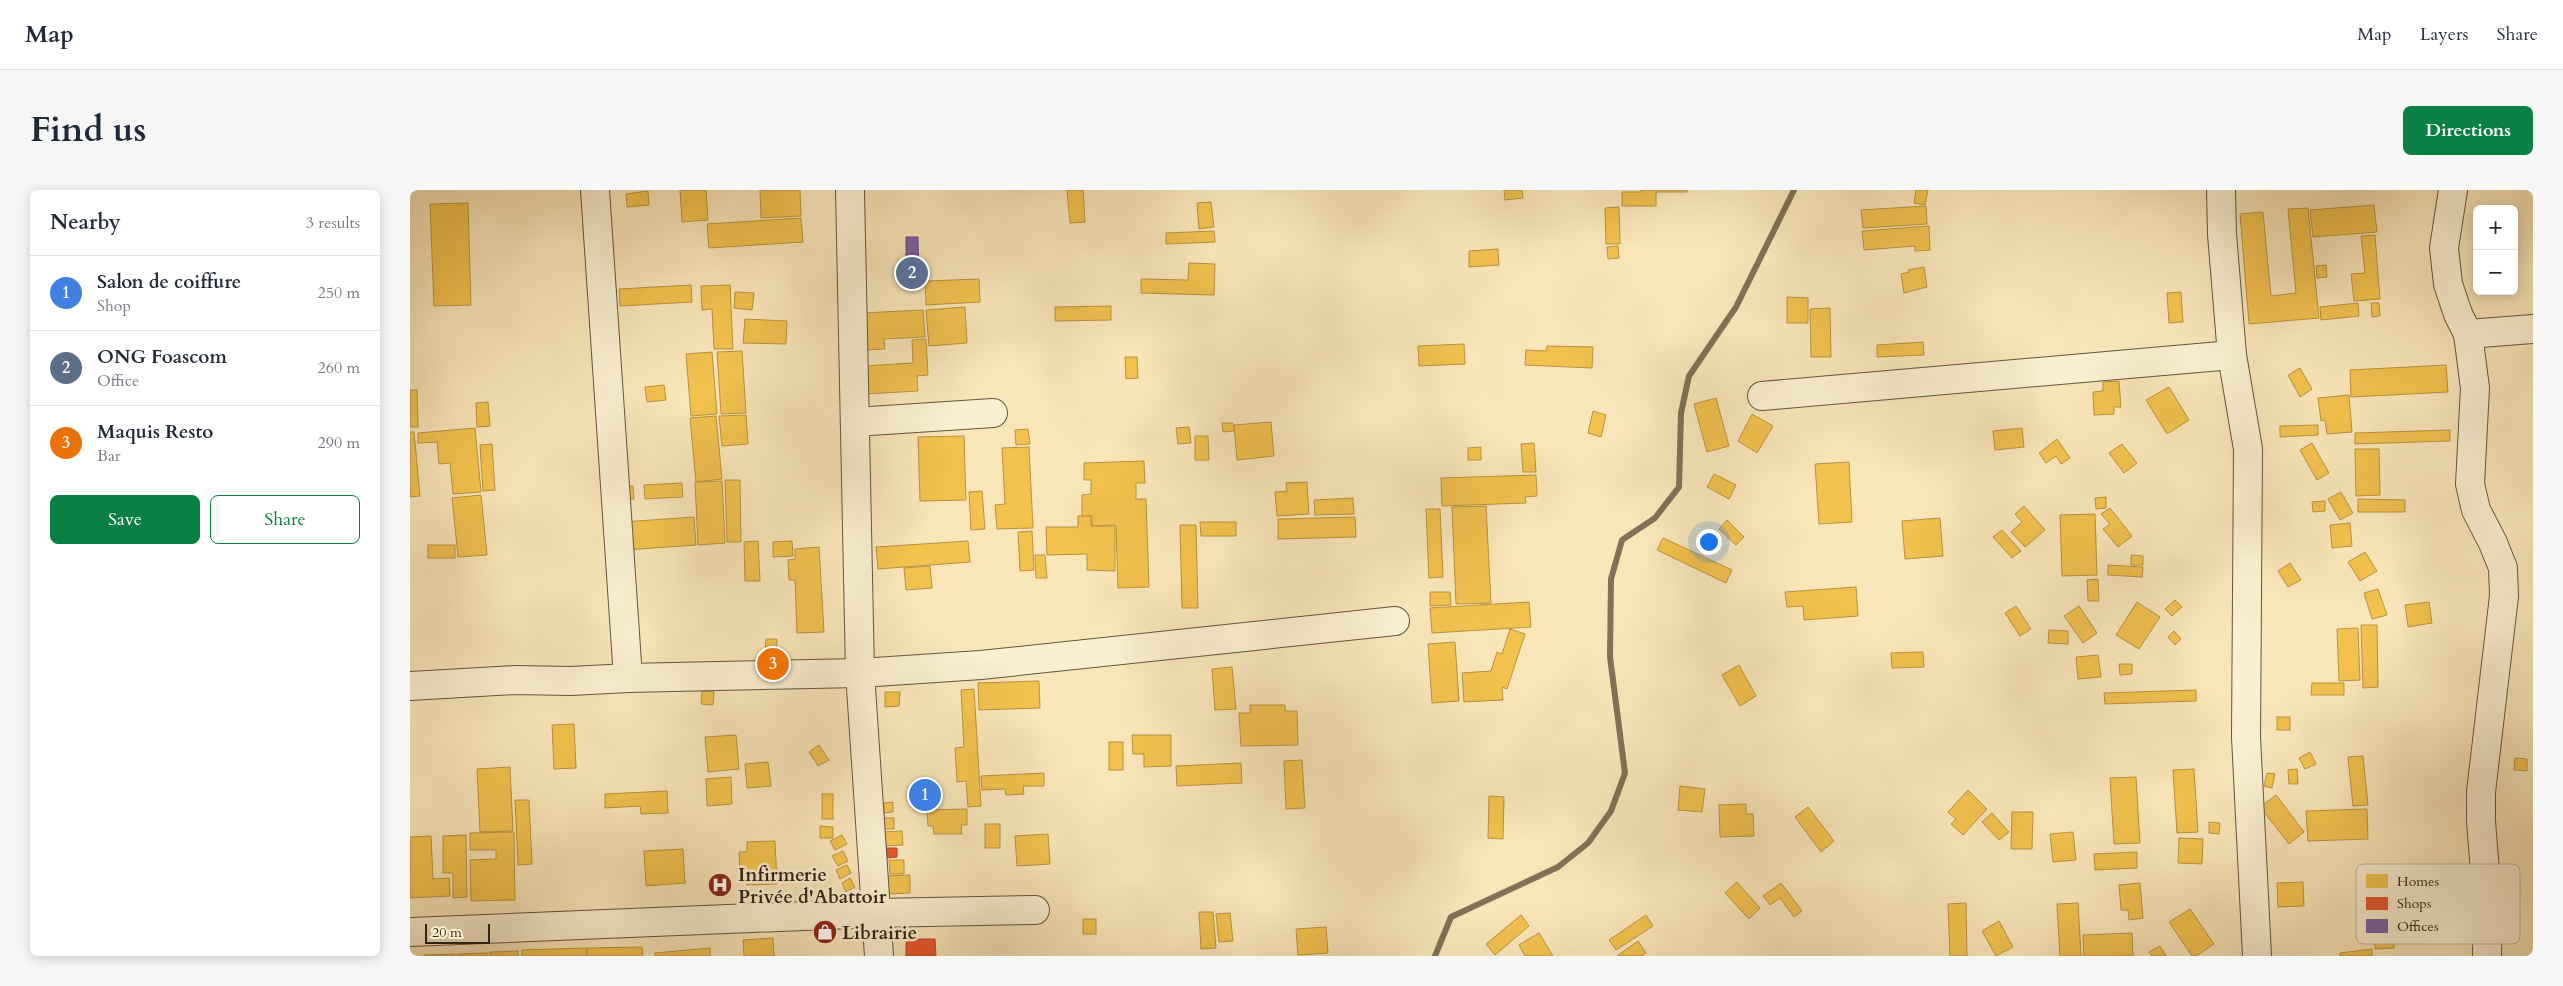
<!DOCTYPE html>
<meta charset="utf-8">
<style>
:root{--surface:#fff;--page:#f6f6f7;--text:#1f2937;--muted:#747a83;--line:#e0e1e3;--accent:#0b8043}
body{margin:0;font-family:Cardo,serif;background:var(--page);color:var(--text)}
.controls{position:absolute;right:15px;top:15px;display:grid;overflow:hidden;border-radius:8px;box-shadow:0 2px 12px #0003}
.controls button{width:45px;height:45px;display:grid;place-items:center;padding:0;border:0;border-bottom:1px solid var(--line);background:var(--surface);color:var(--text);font:25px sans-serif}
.scale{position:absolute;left:15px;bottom:12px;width:65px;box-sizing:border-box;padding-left:5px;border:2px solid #312518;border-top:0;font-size:14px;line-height:18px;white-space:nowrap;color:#312518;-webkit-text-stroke:4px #faefd2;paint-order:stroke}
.you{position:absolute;left:1298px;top:351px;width:18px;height:18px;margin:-12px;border:4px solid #fff;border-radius:50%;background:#1a73e8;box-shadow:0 0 0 8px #1a73e833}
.badge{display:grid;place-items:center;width:32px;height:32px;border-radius:50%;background:var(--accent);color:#fff;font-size:16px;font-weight:700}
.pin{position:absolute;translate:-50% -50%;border:2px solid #fff;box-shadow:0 1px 5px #0006}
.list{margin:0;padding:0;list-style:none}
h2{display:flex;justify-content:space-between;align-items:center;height:65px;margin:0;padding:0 20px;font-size:21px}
h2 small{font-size:16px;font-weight:400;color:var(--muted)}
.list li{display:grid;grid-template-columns:32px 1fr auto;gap:15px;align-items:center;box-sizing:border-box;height:75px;padding:0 20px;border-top:1px solid var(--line)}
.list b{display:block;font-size:19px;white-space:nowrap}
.list p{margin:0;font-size:16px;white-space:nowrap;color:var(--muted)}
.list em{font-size:16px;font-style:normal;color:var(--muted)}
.actions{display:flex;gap:10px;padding:15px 20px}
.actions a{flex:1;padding:11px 0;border:1px solid var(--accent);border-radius:8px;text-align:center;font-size:18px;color:var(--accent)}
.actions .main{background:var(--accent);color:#fff}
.map{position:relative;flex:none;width:2123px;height:766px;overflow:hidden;border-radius:8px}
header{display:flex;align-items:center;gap:30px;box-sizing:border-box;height:70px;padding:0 25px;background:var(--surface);border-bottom:1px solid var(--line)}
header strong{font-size:24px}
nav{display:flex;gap:28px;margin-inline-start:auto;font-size:18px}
.intro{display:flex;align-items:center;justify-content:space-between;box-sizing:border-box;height:120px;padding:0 30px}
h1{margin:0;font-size:35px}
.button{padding:12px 22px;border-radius:8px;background:var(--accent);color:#fff;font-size:18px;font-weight:700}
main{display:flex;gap:30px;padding:0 30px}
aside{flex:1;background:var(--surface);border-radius:8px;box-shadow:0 2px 12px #0003}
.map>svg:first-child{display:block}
.homes{fill:#f2c14e;stroke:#b8923e}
.shops{fill:#e4572e;stroke:#ae4827}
.offices{fill:#7b5ea7;stroke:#654d7c}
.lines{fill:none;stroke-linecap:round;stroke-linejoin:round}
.stream{stroke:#807158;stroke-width:6}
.minor-casing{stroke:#635540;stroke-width:30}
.minor{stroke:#faefd2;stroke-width:28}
.labels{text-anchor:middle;stroke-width:5;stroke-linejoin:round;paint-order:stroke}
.poi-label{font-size:19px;font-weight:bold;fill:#312518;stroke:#faefd2;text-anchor:start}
.key{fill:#faefd2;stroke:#beb29a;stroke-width:1}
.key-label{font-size:14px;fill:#312518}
</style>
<header>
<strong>Map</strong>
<nav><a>Map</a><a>Layers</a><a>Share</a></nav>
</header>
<div class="intro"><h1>Find us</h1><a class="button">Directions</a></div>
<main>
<aside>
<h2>Nearby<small>3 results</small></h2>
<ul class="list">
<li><span class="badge" style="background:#3f7fe0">1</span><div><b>Salon de coiffure</b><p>Shop</p></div><em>250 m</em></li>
<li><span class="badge" style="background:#5c6f8a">2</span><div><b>ONG Foascom</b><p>Office</p></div><em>260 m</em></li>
<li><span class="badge" style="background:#e8710a">3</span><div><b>Maquis Resto</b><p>Bar</p></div><em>290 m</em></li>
</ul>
<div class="actions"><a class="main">Save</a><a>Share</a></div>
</aside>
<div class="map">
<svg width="2123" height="766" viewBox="0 0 2123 766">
<rect width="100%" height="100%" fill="#f8e6b9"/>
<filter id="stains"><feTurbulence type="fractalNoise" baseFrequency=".004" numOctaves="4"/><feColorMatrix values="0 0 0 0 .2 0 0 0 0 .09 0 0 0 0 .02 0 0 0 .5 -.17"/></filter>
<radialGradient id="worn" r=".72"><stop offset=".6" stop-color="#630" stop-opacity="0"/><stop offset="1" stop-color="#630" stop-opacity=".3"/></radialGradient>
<!-- homes -->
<g class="homes">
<polygon points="270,0 296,0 298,30 272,32"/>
<polygon points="350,0 390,0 391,26 351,28"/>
<polygon points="657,0 673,0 675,32 660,33"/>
<polygon points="1094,0 1112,0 1113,8 1095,10"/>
<polygon points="1231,0 1277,0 1277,2 1246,2 1246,16 1212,16 1212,2 1231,2"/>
<polygon points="1506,0 1518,0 1515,15 1504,13"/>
<polygon points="238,1 239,15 217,17 216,4"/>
<polygon points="801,12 804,37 789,39 787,13"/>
<polygon points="58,13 61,115 24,116 20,14"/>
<polygon points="1964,15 1967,42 1903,47 1900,20"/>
<polygon points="1516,16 1517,34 1453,38 1451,20"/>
<polygon points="1209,17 1210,54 1196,54 1195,18"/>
<polygon points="1898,18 1909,128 1839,134 1830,24 1853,22 1861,106 1886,103 1878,19"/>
<polygon points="391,28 393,52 299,58 297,34"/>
<polygon points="1519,36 1520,60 1505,61 1505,56 1454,60 1452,41"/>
<polygon points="804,41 805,52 756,54 756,43"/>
<polygon points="1965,45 1970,109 1944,111 1941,84 1955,83 1951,46"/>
<polygon points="1208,56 1209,68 1198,69 1197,57"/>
<polygon points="1088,59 1089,75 1059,77 1059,61"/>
<polygon points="779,73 805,74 804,105 731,103 731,89 778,90"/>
<polygon points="1916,75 1917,87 1907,88 1906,76"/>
<polygon points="1514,77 1517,97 1494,103 1491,84 1499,82 1498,80"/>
<polygon points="569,89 570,112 516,115 515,91"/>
<polygon points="281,95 282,112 210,116 209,99"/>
<polygon points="320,95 323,159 304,159 302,119 292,120 291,96"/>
<polygon points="325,102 344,103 342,120 324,118"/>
<polygon points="1771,102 1773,132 1759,133 1757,103"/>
<polygon points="1377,107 1398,108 1398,133 1377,133"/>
<polygon points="1948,113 1949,126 1911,130 1910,117"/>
<polygon points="1961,113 1969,113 1970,126 1962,127"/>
<polygon points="701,116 701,130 645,131 645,117"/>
<polygon points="555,117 557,153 519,156 516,120"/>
<polygon points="1420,118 1421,167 1401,167 1400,119"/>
<polygon points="513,120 515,147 474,149 475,159 455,160 453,123"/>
<polygon points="335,129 377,131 376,154 333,153"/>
<polygon points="516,149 518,185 507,186 508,201 455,204 454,176 503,173 502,150"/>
<polygon points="1513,152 1514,165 1467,167 1467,155"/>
<polygon points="1054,154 1055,174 1009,176 1008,156"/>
<polygon points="1137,156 1183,157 1182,178 1115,175 1116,160 1136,161"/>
<polygon points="332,161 336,223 311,224 307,162"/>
<polygon points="302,162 307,224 281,226 276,164"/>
<polygon points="715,167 727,167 728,188 716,189"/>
<polygon points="2036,175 2038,202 1941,207 1940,180"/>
<polygon points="1890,178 1902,199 1890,207 1878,185"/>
<polygon points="1709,191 1711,217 1704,217 1704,224 1684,225 1683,202 1693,201 1693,192"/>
<polygon points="254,195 256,210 237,212 235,197"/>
<polygon points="1759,197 1779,230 1757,244 1736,210"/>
<polygon points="0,200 7,200 8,237 0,237"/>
<polygon points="1939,205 1942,242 1917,244 1915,230 1911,231 1908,208"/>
<polygon points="1306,208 1319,256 1297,262 1284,214"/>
<polygon points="78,212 80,236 67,237 66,213"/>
<polygon points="1183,221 1196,225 1191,247 1178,243"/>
<polygon points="1342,224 1363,236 1347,263 1328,251"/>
<polygon points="336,225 338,254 312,256 309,226"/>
<polygon points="306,226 312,289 286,292 280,228"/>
<polygon points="861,232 864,266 827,270 824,235"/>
<polygon points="812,233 823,233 824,241 813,242"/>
<polygon points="1908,235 1908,245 1870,247 1870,236"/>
<polygon points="779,237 781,253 768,254 766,238"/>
<polygon points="65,238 71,302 43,304 40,273 29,274 27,252 8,253 8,243"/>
<polygon points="1612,238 1614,257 1585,260 1583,241"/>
<polygon points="618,239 620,254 606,255 605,240"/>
<polygon points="2040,240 2040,251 1945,254 1945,243"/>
<polygon points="0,242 4,242 10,306 0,307"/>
<polygon points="554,246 556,310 510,311 508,247"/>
<polygon points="785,246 798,246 799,270 785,270"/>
<polygon points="1647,249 1660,268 1651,274 1646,266 1636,273 1629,263"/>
<polygon points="1124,253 1126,282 1113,282 1111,254"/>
<polygon points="1902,253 1919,283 1907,290 1890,260"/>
<polygon points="82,254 85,300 73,301 70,255"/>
<polygon points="1712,254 1727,273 1714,283 1699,263"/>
<polygon points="619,257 623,338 587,339 585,315 595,314 592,258"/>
<polygon points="1071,257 1071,270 1058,270 1058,258"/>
<polygon points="1945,259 1969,259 1970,305 1946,306"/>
<polygon points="734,271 735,293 726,293 726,309 736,309 739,397 708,398 706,335 682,336 682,326 672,326 672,305 681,304 681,290 674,290 674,273"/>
<polygon points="1439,272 1442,332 1409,334 1405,274"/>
<polygon points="1304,284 1326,295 1319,309 1297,297"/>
<polygon points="1126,285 1127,306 1115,307 1116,313 1032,316 1031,288"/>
<polygon points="315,290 330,290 331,352 317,352"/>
<polygon points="312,291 315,353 288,355 285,292"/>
<polygon points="897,292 899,324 867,326 865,302 877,301 876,293"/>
<polygon points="272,293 273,307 235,309 234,295"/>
<polygon points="214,296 223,296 224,309 214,310"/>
<polygon points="572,301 575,339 561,340 559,302"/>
<polygon points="1931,302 1943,323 1930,330 1918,309"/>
<polygon points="71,305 77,365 48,367 42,308"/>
<polygon points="1696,307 1696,318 1686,319 1685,308"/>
<polygon points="943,308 944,324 905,325 904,310"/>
<polygon points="1948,309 1995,310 1995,322 1948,322"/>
<polygon points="1915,311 1915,321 1903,322 1902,312"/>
<polygon points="1076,316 1081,413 1046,414 1042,317"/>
<polygon points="1614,316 1635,340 1615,357 1601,342 1612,332 1605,324"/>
<polygon points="1700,318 1722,346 1708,357 1693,339 1700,334 1691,324"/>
<polygon points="1016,319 1030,319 1033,387 1019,388"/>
<polygon points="1685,324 1687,385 1652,386 1650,325"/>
<polygon points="668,326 681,326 681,336 705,336 705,381 677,380 677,364 637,365 636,337 668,337"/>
<polygon points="284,327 286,355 215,360 212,332"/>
<polygon points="945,327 946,347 868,349 868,329"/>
<polygon points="1530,328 1533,366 1495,369 1492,331"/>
<polygon points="1317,330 1334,347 1326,355 1309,339"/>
<polygon points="790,332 826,332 826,346 791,346"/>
<polygon points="1940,333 1942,356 1922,358 1920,335"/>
<polygon points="770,335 786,335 788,418 772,418"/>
<polygon points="1592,340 1611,361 1602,368 1583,347"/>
<polygon points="622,341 624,380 610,381 608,342"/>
<polygon points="1253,348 1322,380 1316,393 1247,360"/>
<polygon points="348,351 350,391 335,391 334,352"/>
<polygon points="382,351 383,366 363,367 363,352"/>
<polygon points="558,351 560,372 468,379 466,357"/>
<rect x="18" y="355" width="27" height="13"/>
<polygon points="409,357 414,442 387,443 385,390 379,390 378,370 385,369 385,359"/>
<polygon points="1955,362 1967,381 1950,391 1938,372"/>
<polygon points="625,365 635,365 637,388 626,388"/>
<polygon points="1721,365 1733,366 1733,375 1721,375"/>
<polygon points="1880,373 1891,390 1878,397 1868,381"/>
<polygon points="1698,375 1733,377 1732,387 1698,385"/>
<polygon points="520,376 522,398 496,400 494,378"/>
<polygon points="1688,389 1689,411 1678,411 1677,390"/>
<polygon points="1446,397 1448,426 1394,430 1393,416 1377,417 1375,402"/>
<polygon points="1968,399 1977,425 1962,429 1954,403"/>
<polygon points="1020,402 1040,402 1041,415 1020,416"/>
<polygon points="1765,410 1772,417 1762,426 1755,419"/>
<polygon points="1119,412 1121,437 1022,443 1020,418"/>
<polygon points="1727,412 1750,427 1729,459 1706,445"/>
<polygon points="2019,412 2022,433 1998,437 1995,415"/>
<polygon points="1606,416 1621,439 1610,446 1595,423"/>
<polygon points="1669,416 1687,443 1673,453 1654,426"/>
<polygon points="1951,435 1967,435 1968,497 1953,498"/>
<polygon points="1948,438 1950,490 1929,491 1927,439"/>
<polygon points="1100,439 1115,444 1097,499 1092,497 1093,510 1054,512 1052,483 1081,481 1087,462 1092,464"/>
<polygon points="1639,440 1658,441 1658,454 1638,453"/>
<polygon points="1764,441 1771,449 1765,455 1758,447"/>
<polygon points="356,449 367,449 366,463 355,463"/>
<polygon points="1045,452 1049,511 1022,513 1018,454"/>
<polygon points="1513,462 1514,477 1482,478 1481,463"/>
<polygon points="1688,465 1691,487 1668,489 1666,467"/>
<polygon points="1709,474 1722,474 1722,484 1710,485"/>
<polygon points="1329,475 1346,506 1330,516 1312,485"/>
<polygon points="822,477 826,519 805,520 802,479"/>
<polygon points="629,491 630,518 569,520 568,493"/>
<polygon points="1902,493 1934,493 1934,505 1901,505"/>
<polygon points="564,499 571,616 558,617 556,591 547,592 545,558 554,557 551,500"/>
<polygon points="1786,500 1786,511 1695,514 1694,503"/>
<polygon points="292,501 304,502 303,515 291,514"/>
<polygon points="475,502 490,502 489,516 475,517"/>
<polygon points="840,515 875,515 875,521 887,521 888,555 831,556 829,523 840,523"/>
<rect x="1867" y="527" width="13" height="13"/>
<polygon points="164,534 166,578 144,579 142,535"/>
<polygon points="326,545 329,579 298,582 295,547"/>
<polygon points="722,545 761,545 761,576 734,577 734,564 723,564"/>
<rect x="699" y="552" width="14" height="28"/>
<polygon points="409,555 419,570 408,576 399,562"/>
<polygon points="1900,562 1906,574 1895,579 1889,568"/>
<polygon points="1953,566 1958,615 1943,616 1938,567"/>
<polygon points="2105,568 2117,569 2117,581 2104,580"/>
<polygon points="892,570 895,618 876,619 874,571"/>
<polygon points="358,572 361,596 337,598 335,574"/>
<polygon points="831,573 832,593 767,596 766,576"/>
<polygon points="100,577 103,641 70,642 67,579"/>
<polygon points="1784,579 1788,642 1767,643 1763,580"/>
<polygon points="1887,579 1888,594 1879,594 1878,580"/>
<polygon points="634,583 634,596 613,596 614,604 596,605 595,599 572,600 571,586"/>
<polygon points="1857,583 1865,584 1862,598 1854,596"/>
<polygon points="321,587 322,614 297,616 296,589"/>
<polygon points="1726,587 1730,653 1704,654 1700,588"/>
<polygon points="1270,596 1295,599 1292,622 1268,620"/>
<polygon points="1558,600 1577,619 1553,645 1541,634 1546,629 1538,622"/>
<polygon points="257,601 258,623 231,624 230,616 195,618 195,604"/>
<rect x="412" y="604" width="11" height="25"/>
<polygon points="1866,605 1894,642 1879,654 1850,617"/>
<polygon points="1079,606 1094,607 1093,649 1078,648"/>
<polygon points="105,610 119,610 122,674 108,675"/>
<polygon points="483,612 483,622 474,623 474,613"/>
<polygon points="1336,614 1336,624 1343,624 1344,646 1310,647 1309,615"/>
<polygon points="1398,617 1424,651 1411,662 1385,627"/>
<polygon points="557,619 557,635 551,635 552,644 524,644 523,636 518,636 517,620"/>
<polygon points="1957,619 1958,649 1898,651 1896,621"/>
<polygon points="1602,622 1623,622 1622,659 1601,659"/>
<polygon points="1582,623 1599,642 1589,650 1572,632"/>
<rect x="474" y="628" width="10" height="11"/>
<polygon points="1799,632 1810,633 1809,644 1799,643"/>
<rect x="575" y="634" width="15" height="24"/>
<polygon points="410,636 423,637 423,648 410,648"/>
<polygon points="492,641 493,655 474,656 473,642"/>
<polygon points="104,642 105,710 61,711 60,670 86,669 86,660 60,660 60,643"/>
<polygon points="1663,642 1666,670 1643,672 1640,644"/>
<polygon points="638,644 640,674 607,676 605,646"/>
<polygon points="56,645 57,707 43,708 43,683 33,683 33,646"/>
<polygon points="432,645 437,654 425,660 420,651"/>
<polygon points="21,646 23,689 39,688 40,706 0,708 0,647"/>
<polygon points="1769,648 1793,649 1792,674 1768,673"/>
<polygon points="365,651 367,694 337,695 336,682 330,682 329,662 337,662 337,652"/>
<polygon points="273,659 275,693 236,696 234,661"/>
<polygon points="433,661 438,671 428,676 422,666"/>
<polygon points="1727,662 1727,678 1685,680 1684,664"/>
<polygon points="479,670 494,670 494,684 480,684"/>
<polygon points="437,675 441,683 430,689 426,680"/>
<polygon points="500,685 500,703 478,704 477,686"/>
<polygon points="440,688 445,697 436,702 432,693"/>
<polygon points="1327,692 1350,718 1339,729 1315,703"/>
<polygon points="1893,692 1894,716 1868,717 1867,693"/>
<polygon points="1371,693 1392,721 1384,727 1370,708 1360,715 1353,706"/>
<polygon points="1730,693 1733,728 1719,730 1718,720 1711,720 1709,695"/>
<polygon points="1556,713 1557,766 1540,766 1538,714"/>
<polygon points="1668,713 1671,766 1650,766 1647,714"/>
<polygon points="1963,716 1982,716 1984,758 1965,759"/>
<polygon points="1780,719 1804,754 1786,766 1782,766 1759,732"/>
<polygon points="789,722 803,722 806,758 791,759"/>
<polygon points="820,723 823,751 809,752 806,724"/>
<polygon points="1111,725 1119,736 1085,765 1076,754"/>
<polygon points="1236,725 1243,736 1206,760 1199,750"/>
<rect x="673" y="729" width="13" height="15"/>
<polygon points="1589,731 1603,757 1586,766 1572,741"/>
<polygon points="916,737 918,763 888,765 886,739"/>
<polygon points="1129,743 1143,766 1115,766 1109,755"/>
<polygon points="1722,743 1723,766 1674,766 1673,745"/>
<polygon points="363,748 364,766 334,766 333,750"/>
<polygon points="1228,751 1236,763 1232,766 1207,766"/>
<polygon points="1750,756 1756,766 1742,766 1739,762"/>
<polygon points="232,757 233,766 177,766 177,758"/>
<polygon points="176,758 176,766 112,766 112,760"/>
<polygon points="300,758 300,766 245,766 245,763"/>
<polygon points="1962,759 1962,766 1930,766 1930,763"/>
<polygon points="108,761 108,766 80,766 80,762"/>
<polygon points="78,763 78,766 47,766 47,764"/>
<polygon points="45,764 45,766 14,766 14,765"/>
</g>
<!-- shops -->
<g class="shops">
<polygon points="476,658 487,658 487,667 477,668"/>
<polygon points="496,749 525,749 526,766 496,766"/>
</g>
<!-- offices -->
<polygon class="offices" points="496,47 508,47 509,94 496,94"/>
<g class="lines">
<!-- stream -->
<polyline class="stream" points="1025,766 1041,727 1148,677 1178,653 1201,621 1215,583 1200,467 1201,389 1212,350 1245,328 1269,297 1271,223 1279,186 1326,117 1384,0"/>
<!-- minor casing -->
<g class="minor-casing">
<g id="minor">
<polyline points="185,0 218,488"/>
<polyline points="440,0 450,483 469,766"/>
<polyline points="1811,0 1812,44 1822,165 1838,259 1836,547 1847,766"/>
<polyline points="2043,0 2034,58 2038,94 2048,124 2058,144 2065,198 2060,294 2066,320 2083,353 2093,378 2094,406 2071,602 2071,631 2078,720 2077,766"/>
<polyline points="2058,144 2123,139"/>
<polyline points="1352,206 1822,165"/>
<polyline points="445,232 583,223"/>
<polyline points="0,496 105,490 161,491 218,488 450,483 571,475 985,431"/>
<polyline points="0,742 466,723 625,720"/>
</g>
</g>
<!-- minor -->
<use href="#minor" class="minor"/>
</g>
<!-- icons -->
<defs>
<g id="hospital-disc" transform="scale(1.25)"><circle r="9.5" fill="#8f2418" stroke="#faefd2"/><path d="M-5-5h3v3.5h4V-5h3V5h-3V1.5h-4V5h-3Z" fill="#fff"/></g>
<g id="shop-disc" transform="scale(1.25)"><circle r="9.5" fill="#8f2418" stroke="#faefd2"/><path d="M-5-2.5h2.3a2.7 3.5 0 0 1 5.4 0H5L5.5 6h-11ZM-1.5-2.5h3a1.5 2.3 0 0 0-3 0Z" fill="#fff"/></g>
</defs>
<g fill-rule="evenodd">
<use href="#hospital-disc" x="310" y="695"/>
<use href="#shop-disc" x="415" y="742"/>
</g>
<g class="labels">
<!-- poi labels -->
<g class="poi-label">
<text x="328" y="691">Infirmerie<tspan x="328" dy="22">Privée d'Abattoir</tspan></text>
<text x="432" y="749">Librairie</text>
</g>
</g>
<!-- legend -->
<rect x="1946" y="674" width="164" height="80" rx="8" class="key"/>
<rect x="1956" y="684" width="22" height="14" fill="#f2c14e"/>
<rect x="1956" y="707" width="22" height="13" fill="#e4572e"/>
<rect x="1956" y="729" width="22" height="14" fill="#7b5ea7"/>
<g class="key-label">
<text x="1987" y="696">Homes</text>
<text x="1987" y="718">Shops</text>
<text x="1987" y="741">Offices</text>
</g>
<rect width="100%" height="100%" filter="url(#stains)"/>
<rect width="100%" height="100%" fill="url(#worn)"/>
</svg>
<div class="controls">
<button>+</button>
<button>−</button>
</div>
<div class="scale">20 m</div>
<div class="you"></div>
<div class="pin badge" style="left:515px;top:605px;background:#3f7fe0">1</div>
<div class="pin badge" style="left:502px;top:83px;background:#5c6f8a">2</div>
<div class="pin badge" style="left:363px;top:474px;background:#e8710a">3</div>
</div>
</main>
